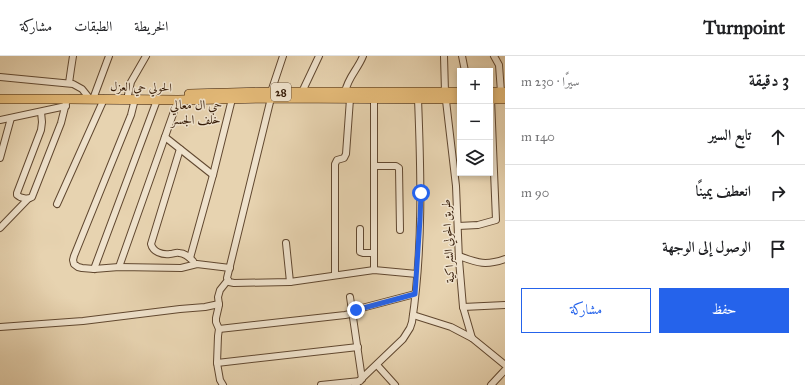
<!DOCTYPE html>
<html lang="ar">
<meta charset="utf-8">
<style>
:root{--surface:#fff;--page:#f6f6f6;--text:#202124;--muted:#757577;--line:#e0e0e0;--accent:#2563eb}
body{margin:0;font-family:"IM FELL Great Primer",Amiri,serif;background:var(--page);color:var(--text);direction:rtl}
.controls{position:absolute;right:12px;top:12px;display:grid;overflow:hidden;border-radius:0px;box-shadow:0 2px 6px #0003}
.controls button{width:36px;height:36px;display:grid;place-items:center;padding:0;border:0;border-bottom:1px solid var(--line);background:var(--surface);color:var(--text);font:20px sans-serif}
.stop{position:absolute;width:12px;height:12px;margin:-9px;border:3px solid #2563eb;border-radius:50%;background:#fff}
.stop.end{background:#2563eb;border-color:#fff;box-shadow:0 1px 4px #0008}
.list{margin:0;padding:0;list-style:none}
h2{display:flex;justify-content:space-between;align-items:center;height:52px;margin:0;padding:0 16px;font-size:17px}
h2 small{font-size:13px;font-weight:400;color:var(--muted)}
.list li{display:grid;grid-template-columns:26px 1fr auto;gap:12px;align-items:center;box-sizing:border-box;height:56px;padding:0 16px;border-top:1px solid var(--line)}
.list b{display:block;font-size:15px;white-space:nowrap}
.list em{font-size:13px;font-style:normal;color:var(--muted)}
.actions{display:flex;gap:8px;padding:12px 16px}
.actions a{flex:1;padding:9px 0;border:1px solid var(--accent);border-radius:0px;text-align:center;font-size:14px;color:var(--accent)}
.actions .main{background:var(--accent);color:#fff}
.icon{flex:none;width:22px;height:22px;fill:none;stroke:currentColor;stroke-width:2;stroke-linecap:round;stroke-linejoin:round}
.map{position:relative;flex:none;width:505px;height:329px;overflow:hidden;direction:ltr}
header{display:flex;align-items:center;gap:24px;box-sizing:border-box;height:56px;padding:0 20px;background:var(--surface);border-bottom:1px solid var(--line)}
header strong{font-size:19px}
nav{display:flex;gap:22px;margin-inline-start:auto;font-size:14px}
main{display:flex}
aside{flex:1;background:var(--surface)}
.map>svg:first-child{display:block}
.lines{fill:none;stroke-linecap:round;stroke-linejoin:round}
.minor-casing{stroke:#614830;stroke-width:8}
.highway-casing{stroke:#341a06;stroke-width:10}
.minor{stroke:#efe2cc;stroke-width:6}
.highway{stroke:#e4ba78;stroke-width:9}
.route{stroke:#2563eb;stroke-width:5}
.labels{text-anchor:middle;stroke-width:3;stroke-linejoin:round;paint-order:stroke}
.shield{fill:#efe2cc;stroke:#6c5641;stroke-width:1}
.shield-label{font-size:11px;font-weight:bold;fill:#341a06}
.street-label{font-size:12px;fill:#341a06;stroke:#efe2cc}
.neighbourhood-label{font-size:13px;fill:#341a06;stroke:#efe2cc}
</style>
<header>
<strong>Turnpoint</strong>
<nav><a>الخريطة</a><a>الطبقات</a><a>مشاركة</a></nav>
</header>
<main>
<aside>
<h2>3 دقيقة<small>سيرًا · 230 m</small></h2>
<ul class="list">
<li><svg class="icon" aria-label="ahead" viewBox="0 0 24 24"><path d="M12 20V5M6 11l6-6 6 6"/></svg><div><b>تابع السير</b></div><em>140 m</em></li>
<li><svg class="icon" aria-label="right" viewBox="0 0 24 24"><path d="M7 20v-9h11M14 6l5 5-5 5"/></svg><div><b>انعطف يمينًا</b></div><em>90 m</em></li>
<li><svg class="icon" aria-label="arrive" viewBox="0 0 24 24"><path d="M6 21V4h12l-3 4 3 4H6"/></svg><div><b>الوصول إلى الوجهة</b></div></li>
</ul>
<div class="actions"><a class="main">حفظ</a><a>مشاركة</a></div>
</aside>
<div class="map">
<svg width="505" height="329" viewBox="0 0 505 329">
<rect width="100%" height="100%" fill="#e7d3b0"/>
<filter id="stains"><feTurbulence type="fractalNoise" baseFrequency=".005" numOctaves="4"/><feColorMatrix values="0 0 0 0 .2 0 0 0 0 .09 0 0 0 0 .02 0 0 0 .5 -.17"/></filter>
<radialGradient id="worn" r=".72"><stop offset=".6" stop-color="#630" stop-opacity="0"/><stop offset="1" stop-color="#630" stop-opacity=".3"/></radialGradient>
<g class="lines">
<!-- minor casing -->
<g class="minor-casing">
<g id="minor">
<polyline points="444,0 445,36 456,130 459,204 463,251 472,282 505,309"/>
<polyline points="462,0 465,15"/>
<polyline points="494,0 499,9 501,36"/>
<polyline points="0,21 73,28 82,33 90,43"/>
<polyline points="69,27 71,13 73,0"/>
<polyline points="271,36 283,0"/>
<polyline points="302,36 319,0"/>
<path d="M345 36C348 21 358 13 363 0"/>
<polyline points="128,39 131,26 146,0"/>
<polyline points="271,42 227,222 229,226 234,227 290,226 374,214 417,218"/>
<polyline points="93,43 109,0"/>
<polyline points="135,43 131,59 74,200 73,204 74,208 78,211 82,212 94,213 119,211 181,212 197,208 230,212"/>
<polyline points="374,43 374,214"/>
<path d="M41 56 42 66 41 74 17 137V139C20 142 28 144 32 141L61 67 67 43"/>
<polyline points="0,64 66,50"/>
<polyline points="165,81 213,119"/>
<path d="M180 93 151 188C153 196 162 199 170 198 173 198 176 196 179 197 185 197 189 201 193 205"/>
<polyline points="0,102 11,62"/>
<polyline points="374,110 396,110 399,112 400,174"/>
<polyline points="57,148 104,43"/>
<polyline points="458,170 478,169 496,164 491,43"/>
<polyline points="0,172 28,143"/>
<polyline points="360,173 360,196 363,197 374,197"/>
<polyline points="286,187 290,226"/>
<path d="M459 200C478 207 485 210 505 203"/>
<polyline points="190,202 213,119 232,43"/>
<polyline points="119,211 178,44"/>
<polyline points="94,213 157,44"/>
<polyline points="335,219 335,108 337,104 344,102 346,98 350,43"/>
<polyline points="350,241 362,323"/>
<polyline points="463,251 505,249"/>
<polyline points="413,259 451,271 472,282"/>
<polyline points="0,271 83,265 180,253 205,251 219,248"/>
<polyline points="219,273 345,259 350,258 358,253 415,238"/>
<polyline points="217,307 358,291"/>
<polyline points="377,309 395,329"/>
<polyline points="223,329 220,324 217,307 218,280 219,273 216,266 216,262 219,249 218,241 220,234 228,224"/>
<polyline points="321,329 360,325"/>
<path d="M355 329 403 283 410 272 412 266C423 192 421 117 418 43"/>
<polyline points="491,329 505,314"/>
</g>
</g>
<!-- highway casing -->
<g class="highway-casing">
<g id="highway">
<polyline points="490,36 505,36"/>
<polyline points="189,38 271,36 460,36"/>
<polyline points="0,43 67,43 178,44 271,42 460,43"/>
<polyline points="490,43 505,43"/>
</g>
</g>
<!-- minor -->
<use href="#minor" class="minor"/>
<!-- highway -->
<use href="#highway" class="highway"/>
</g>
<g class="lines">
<!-- route -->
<polyline class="route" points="356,254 415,238 420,163 421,137"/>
</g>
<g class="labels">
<!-- shield labels -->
<rect class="shield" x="271" y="27" width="20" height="18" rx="3"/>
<g class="shield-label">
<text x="281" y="40">28</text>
</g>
<!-- street labels -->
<g class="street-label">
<text transform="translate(141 31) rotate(1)" y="4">الحولي حي العزل</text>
<text transform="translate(448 185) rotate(-93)" y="4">طريق الحولي الشراكية</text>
</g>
<!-- neighbourhood labels -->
<g class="neighbourhood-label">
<text x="196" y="53">حي ال معالي<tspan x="196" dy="15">خلف الجسر</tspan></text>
</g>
</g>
<rect width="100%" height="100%" filter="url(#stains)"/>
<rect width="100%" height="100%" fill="url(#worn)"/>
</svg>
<div class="controls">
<button>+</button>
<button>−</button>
<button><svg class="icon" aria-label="layers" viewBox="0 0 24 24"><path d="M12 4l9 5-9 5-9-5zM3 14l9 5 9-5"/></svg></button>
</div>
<div class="stop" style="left:421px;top:137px"></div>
<div class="stop end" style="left:356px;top:254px"></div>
</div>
</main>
